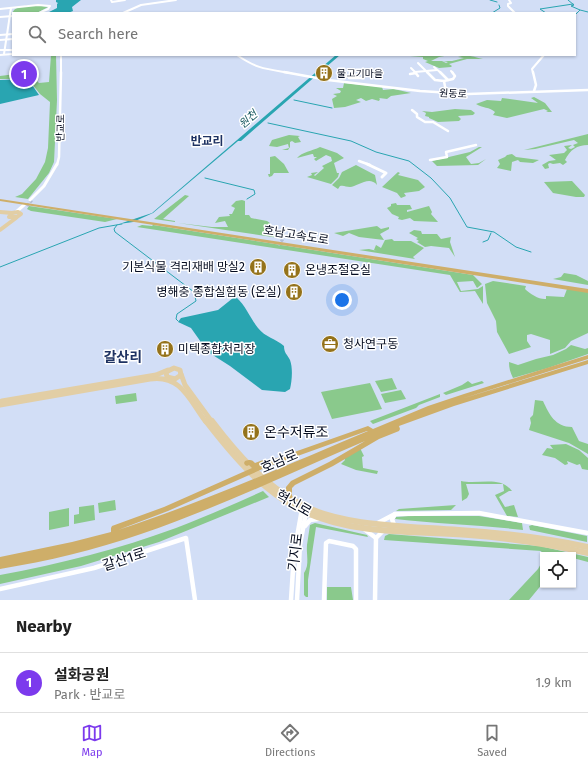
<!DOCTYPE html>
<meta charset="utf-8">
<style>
:root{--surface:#fff;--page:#f2f2f2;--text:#222;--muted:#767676;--line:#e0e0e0;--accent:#7c3aed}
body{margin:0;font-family:"Fira Sans","Noto Sans KR",sans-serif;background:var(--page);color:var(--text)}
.controls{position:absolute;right:12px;bottom:12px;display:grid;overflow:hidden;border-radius:0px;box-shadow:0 1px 3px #0004}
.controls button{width:36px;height:36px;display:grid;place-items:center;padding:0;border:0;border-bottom:1px solid var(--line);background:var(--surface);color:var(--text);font:20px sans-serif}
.you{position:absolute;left:342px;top:300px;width:14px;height:14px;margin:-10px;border:3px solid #fff;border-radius:50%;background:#1a73e8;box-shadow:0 0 0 6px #1a73e833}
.badge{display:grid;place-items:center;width:26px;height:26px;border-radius:50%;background:var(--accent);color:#fff;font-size:13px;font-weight:700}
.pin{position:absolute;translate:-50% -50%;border:2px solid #fff;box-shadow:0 1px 4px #0006}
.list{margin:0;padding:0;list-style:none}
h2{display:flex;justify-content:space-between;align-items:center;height:52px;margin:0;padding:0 16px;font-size:17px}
h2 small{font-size:13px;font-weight:400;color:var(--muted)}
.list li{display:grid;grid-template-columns:26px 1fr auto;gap:12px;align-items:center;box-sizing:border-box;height:60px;padding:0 16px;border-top:1px solid var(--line)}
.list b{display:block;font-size:15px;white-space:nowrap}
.list p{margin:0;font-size:13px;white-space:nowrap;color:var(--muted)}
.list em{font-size:13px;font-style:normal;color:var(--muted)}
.icon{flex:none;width:22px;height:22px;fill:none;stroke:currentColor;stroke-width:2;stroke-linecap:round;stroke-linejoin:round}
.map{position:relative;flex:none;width:588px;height:600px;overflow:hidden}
.search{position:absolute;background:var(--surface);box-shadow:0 1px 3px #0004;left:12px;right:12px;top:12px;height:44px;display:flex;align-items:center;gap:10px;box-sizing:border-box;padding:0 14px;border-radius:0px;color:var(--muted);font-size:15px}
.sheet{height:112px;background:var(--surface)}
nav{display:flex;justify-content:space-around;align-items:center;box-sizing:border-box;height:56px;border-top:1px solid var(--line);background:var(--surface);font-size:11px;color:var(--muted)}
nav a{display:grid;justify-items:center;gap:2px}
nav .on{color:var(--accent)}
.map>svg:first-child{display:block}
.green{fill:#8ac98c}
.water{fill:#29a5b1}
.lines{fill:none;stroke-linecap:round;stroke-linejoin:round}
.stream{stroke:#29a5b1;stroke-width:1}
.minor-tunnel{stroke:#b3bed6;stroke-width:3;stroke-dasharray:3 1.5;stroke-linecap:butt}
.minor-far3{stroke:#fff;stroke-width:2}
.minor-far2{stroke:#fff;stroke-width:2.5}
.minor-far1{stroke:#fff;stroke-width:3}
.minor{stroke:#fff;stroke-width:4.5}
.major-far2{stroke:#e2cea5;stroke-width:4}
.major-far1{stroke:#e2cea5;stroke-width:5}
.major{stroke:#e2cea5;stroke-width:6}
.highway{fill:#ceae69;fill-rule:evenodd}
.labels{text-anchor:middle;stroke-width:3;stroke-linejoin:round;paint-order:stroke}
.far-poi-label{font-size:10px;fill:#050c20;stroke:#fff;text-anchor:start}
.far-street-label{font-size:10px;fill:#050c20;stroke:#fff}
.far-water-label{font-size:11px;font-style:italic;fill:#15575e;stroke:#fff}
.far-quarter-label{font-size:12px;font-weight:bold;fill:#1e3262;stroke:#fff}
.street-label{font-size:12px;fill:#050c20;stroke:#fff}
.poi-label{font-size:12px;fill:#050c20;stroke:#fff;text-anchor:start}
.quarter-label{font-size:14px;font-weight:bold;fill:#1e3262;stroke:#fff}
.near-poi-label{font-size:14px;fill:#050c20;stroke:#fff;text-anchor:start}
.near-street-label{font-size:14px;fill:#050c20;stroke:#fff}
</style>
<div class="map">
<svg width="588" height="600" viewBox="0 0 588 600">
<rect width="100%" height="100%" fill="#d2def6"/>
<!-- green -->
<g class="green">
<path d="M36 5 48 7 37 13H13V15H12C13 5 27 6 36 5Z"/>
<path d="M51 55H56L57 100 54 162 49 173 28 199 15 197 22 194 36 179 45 162 48 148 50 102 40 94 28 79H0V76C18 74 26 69 39 83L49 82Z"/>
<path d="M423 55H450L439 57 431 61H442L446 63 448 62 443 61H452L464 58 458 57C467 54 474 57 483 59H467L449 64 452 66 451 67 439 68 425 62 428 61 423 59V57L410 56Z"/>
<polygon points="344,83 382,87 383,90 394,89 411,93 391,96 387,99 379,98 380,99 379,101 372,99 366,101 361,98 356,100 361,102 345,107 334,108 332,99 337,96 333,94 340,93 341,91 336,88 343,88"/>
<path d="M534 97 545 103 552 112H546L548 111 544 109 507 118 493 115 495 112C490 107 482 108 476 104L487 100 501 101 502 98 538 103 531 98Z"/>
<polygon points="455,109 471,110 475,113 473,115 458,116 461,119 459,121 438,122 429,118 429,117 425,116 426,113 422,111 432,112"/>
<path d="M588 134V145C577 145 570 150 565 160L567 162 563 165 560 163 553 164 550 163 548 164 549 168 545 169 542 165 549 161 556 160 549 155 564 153 567 150 564 146 572 145 568 148 571 149 575 147 573 145 578 143 574 140 535 149 524 150Z"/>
<polygon points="289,135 300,136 298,137 301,142 295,143 292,141 290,142 290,147 288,150 282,150 289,148 288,144 277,147 269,146 272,140"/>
<path d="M320 147 337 153 344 158 334 163 337 173H339L338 177 331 184 307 177 312 175 311 173 318 172 314 175 315 176 324 168 322 166 332 161 331 157 326 155 316 161 314 159 317 157H314L313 154H312L297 158C302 152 312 151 320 147Z"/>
<polygon points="479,147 482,147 466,157 471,164 479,163 486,159 478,165 437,166 432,161 470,152"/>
<polygon points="512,154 516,157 539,160 533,163 520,162 518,160 512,162 511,171 497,168 500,164 498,160 505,157 507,155"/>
<polygon points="275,156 284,164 289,173 274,173 272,176 269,177 268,174 270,174 270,157"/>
<path d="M356 165 375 175 377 185C369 175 357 187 350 187 346 187 344 185 340 186L338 189 332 185 339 178 342 172Z"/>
<polygon points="398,172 400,173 398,175 418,180 425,187 419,191 404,193 406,196 401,198 397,193 382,187"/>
<polygon points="572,181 585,195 584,197 576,197 553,193 544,182"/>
<polygon points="185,195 189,196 163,219 175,221 175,222 154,219"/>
<polygon points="242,200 245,201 245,215 249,215 251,218 267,221 270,223 271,228 269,235 279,238 178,223 212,227 228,227 225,221 215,223 219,217 230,216 229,214 232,214 235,208 231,206 236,201"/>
<polygon points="396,203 397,205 410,205 412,209 407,210 407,212 429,206 432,212 431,214 438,222 414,221 410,218 402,220 398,219 399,217 392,214 387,208 391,206 391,204"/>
<polygon points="29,206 117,219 105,222 31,211 27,209"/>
<polygon points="142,225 152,226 153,225 473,275 482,284 477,288 473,281 457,282 461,291 478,289 483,286 483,304 475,291 460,292 450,275 137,227"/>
<polygon points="377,226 381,229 389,227 389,229 380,234 384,240 359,237 349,233 343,236 334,233"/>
<polygon points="414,230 421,231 422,234 437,234 441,239 451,237 450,242 455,257 449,248 431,246 425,247 417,242 419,241 416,239 418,238 409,233"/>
<polygon points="392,239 394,241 411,241 424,248 413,257 415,259 359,250 369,249 377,251 374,250 376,245 381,248 385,240"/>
<polygon points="564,273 576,275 588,281 588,285 553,279 561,277"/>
<path d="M493 281 526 286 525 289C530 294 540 300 546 299V296L564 297 567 289 588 292V333L571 341 565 348 550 354V340L531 334 527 335V341L531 347 509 354 497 332 496 321 487 303 485 284Z"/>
<path d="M571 345 585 349 588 348V354L548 368 513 378C510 372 509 368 509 362L518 365 536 359 553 355 566 349Z"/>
<polygon points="392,378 397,389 381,392 375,381"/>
<polygon points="468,381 472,384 482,381 484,383 446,395 443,393 462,385"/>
<polygon points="370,383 382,409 332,419 321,392"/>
<polygon points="401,390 406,399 385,403 381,394"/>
<polygon points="136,393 137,401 116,404 115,396"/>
<polygon points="440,394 440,397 419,405 416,408 373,424 370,421"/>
<path d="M535 400 543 401C549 414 555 427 572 427L579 441 588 444V454L569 443 529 430 531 423 530 418 533 415Z"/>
<polygon points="566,444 579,450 588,458 588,470 582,469 580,464 577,465 567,461 568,464 565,465 555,458 542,455 547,448 553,449 550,445"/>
<polygon points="360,448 364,456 362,457 363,468 378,471 377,474 356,470 341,464 345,460 344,457"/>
<path d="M461 481C478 485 500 475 512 491H509L499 497 505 507 514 505 518 517 507 516 495 495 504 491 503 484H466L469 494 467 498 462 501Z"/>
<path d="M263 491 269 497 159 542 81 566 0 584V575C60 564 119 549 176 528 205 517 234 504 263 491Z"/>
<polygon points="115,500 116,510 99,513 98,503"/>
<polygon points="94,505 95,520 74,524 74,515 79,514 79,507"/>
<polygon points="456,505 451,510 396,511 399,509"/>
<polygon points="69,508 69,526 49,530 49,512"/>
<path d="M408 516H479L522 523 523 530C480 525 438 524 395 519L396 517Z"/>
<path d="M315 523 367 535 368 537 316 527 308 580V597H306L304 595V573C310 565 306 554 307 545 308 538 309 532 310 525Z"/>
<polygon points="532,525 587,536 587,542 530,530 529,526"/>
<polygon points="389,534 540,546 588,557 588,562 573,558 573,555 543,555 541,551 384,540 385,536"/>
<polygon points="543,560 543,583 529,600 509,600 538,569"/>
<polygon points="327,587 351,587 353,600 327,600"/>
</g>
<!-- water -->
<g class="water">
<polygon points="56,0 81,0 72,7 73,11 68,13 47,13 57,8 57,4 58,3 56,2"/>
<polygon points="336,55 340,55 250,133 241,141 238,141 153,213 133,222 119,224 152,213"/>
<polygon points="28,79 39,95 0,104 0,80"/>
<path d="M236 297C246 306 250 318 258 328 265 337 276 339 284 346 284 353 287 354 290 360 293 368 292 381 290 389L285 392 262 390 230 366 208 352 191 328 178 322 181 318 218 310 233 298Z"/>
</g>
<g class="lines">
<!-- stream -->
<g class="stream">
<polyline points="490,0 497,2"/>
<polyline points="568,0 574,5 571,6 580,10 575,15"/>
<polyline points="580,10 588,12"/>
<polyline points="492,13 500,8 499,5"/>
<polyline points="546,13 540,9 573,4"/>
<polyline points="265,55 267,55"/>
<polyline points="294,100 332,108"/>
<polyline points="268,123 351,141 376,152 409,161 431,178 450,198 467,227 494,232 516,247 531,252"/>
<polyline points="205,178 254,190 255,194 247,199"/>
<polyline points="117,225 114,229 115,232 194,292 196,301 177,314 176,319 178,321"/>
<polyline points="483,242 488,240 491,233"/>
<polyline points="0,267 99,228 122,224"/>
</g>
<!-- minor-tunnel -->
<g class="minor-tunnel">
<polyline points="27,206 32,200"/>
<polyline points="278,245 284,238"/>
</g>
<!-- minor-far3 -->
<g class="minor-far3">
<polyline points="111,0 112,2 125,0"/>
<polyline points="509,0 511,3 508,4 508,6 515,13"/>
<polyline points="0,9 38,5 50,6 48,9 39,13"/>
<polyline points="123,13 141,5 176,0"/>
<polyline points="0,17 13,16"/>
<polyline points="0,35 13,34"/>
<polyline points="0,40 13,39"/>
<polyline points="0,50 13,50"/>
<polyline points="4,54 11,8"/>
<polyline points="0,55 13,54"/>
<path d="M237 55C257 69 266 69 290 73"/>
<polyline points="418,63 428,73"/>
<polyline points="434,67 441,73"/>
<polyline points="411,68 416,73"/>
<polyline points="451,71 453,73"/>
<polyline points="415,72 437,70"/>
<polyline points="61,73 61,55"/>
<polyline points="414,73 416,73"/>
<polyline points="533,73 532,69 544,55"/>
</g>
<!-- minor-far2 -->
<g class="minor-far2">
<polyline points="284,72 328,80 420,91 468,94 588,90"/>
<polyline points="415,72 418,76"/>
<polyline points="427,72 435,80 444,81"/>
<polyline points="440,72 448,80"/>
<polyline points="533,72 536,85 534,91"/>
<polyline points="410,74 416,73"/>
<polyline points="349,78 362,78"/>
<polyline points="446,92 444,81 453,79 455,76 452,72"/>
<polyline points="412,110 417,114 417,117 425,122 433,122 448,131"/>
<polyline points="430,160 447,157 446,152 476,145"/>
<polyline points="359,161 370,165"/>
<polyline points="57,165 59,157 61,72"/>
</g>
<!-- minor-far1 -->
<g class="minor-far1">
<polyline points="367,164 386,173 382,177"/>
<polyline points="30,200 44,186 57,164"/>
<polyline points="16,212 24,205"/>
</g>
<!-- minor -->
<g class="minor">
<polyline points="376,524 395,514 479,513 588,533"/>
<polyline points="302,525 305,526 310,520 318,519"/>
<polyline points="394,525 392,519 395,514"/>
<polyline points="364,529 376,538"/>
<polyline points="0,589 94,568 186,538 195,600"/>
<polyline points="291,600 294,554 302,509"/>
<polyline points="297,600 300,545 306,512"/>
<polyline points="324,600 326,543 329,541 353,546 356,549 356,600"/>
<polyline points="375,600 376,538 383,531"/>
</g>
<!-- major-far2 -->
<g class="major-far2">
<polyline points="0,212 12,213"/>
<polygon points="18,212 21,214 17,217 9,217 12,213"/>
<polyline points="0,230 16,218"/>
</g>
<!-- major-far1 -->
<g class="major-far1">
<polygon points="174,368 180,370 181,375 175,379 167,377 166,372"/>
<polyline points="181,374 185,385 212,422"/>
<polyline points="2,401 156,375 168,370"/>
<path d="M0 405 150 379C181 374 190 401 206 422"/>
</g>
<!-- major -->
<g class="major">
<path d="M206 421C233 456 264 493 305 512 355 535 415 531 469 535 509 538 548 544 588 553"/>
<path d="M212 421C237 454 264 485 302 505 343 527 412 526 459 530 503 533 545 538 588 547"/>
</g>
<!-- highway -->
<g class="highway">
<polygon points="0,199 588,289 588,293 0,201"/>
<path d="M588 355V359L461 399 588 360V364L454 406 399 426 400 429 399 431 379 439 333 466 295 485 292 488V497L291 499 289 500 287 499 286 497V487L291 481 329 462 365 441C291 473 217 508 141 534 95 550 48 561 0 569V557L72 542 111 532V528L112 526 164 507 252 468 249 465 247 466 245 465 244 463 245 461C250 460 251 459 255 463L263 460 266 462 368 426 373 429 428 406 464 394ZM367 431H368C285 466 203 502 118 530L168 511 267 467Z"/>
</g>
</g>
<!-- icons -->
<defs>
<g id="building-disc" transform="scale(0.9)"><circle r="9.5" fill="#94721a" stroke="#fff"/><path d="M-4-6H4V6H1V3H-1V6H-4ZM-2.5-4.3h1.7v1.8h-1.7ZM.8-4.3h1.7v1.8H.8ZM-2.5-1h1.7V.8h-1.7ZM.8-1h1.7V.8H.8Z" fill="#fff"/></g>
<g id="office-disc" transform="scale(0.9)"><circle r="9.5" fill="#94721a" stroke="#fff"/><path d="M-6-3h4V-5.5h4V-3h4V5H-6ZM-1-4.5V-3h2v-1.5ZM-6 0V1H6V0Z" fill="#fff"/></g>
</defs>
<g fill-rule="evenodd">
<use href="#building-disc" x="324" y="73"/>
<use href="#building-disc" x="258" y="267"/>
<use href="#building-disc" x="292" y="270"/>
<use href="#building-disc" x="294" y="292"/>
<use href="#office-disc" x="330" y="344"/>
<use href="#building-disc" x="165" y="349"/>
<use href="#building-disc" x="251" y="432"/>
</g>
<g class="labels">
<!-- far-poi labels -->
<g class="far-poi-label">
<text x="337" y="77">물고기마을</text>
</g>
<!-- far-street labels -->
<g class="far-street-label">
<text transform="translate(453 93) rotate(3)" y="4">원동로</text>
<text transform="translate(60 128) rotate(-89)" y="4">반교로</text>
</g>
<!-- far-water labels -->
<g class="far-water-label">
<text transform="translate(248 119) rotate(-41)" y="4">원천</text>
</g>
<!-- far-quarter labels -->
<g class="far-quarter-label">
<text x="207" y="145">반교리</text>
</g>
<!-- street labels -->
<g class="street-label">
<text transform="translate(296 235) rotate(9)" y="4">호남고속도로</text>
</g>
<!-- poi labels -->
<g class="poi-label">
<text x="245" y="271" text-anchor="end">기본식물 격리재배 망실2</text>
<text x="305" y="274">온냉조절온실</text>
<text x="281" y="296" text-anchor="end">병해충 종합실험동 (온실)</text>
<text x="343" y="348">청사연구동</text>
<text x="178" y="353">미텍종합처리장</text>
</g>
<!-- quarter labels -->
<g class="quarter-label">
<text x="123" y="362">갈산리</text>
</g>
<!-- near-poi labels -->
<g class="near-poi-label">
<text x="264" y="437">온수저류조</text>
</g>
<!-- near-street labels -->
<g class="near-street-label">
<text transform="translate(279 461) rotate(-23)" y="5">호남로</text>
<text transform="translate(294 503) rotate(30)" y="5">혁신로</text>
<text transform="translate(295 552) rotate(-83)" y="5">기지로</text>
<text transform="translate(124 559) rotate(-18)" y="5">갈산1로</text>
</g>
</g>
</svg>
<div class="controls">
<button><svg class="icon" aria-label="locate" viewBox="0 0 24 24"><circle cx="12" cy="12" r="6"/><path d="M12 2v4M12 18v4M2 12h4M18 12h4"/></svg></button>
</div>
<div class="you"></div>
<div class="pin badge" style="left:24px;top:74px">1</div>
<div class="search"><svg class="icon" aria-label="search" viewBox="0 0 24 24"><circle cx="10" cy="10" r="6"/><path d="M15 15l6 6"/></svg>Search here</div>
</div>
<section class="sheet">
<h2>Nearby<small></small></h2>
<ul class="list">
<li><span class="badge">1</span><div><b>설화공원</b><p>Park · 반교로</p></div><em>1.9 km</em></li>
</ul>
</section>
<nav>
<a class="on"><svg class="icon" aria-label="map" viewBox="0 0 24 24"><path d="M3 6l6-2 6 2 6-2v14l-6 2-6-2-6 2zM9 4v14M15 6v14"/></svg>Map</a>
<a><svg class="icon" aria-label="directions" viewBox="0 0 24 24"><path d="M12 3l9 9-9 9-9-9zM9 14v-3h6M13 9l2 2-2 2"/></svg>Directions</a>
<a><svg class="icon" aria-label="saved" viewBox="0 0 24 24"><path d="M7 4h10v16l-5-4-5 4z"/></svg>Saved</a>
</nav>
